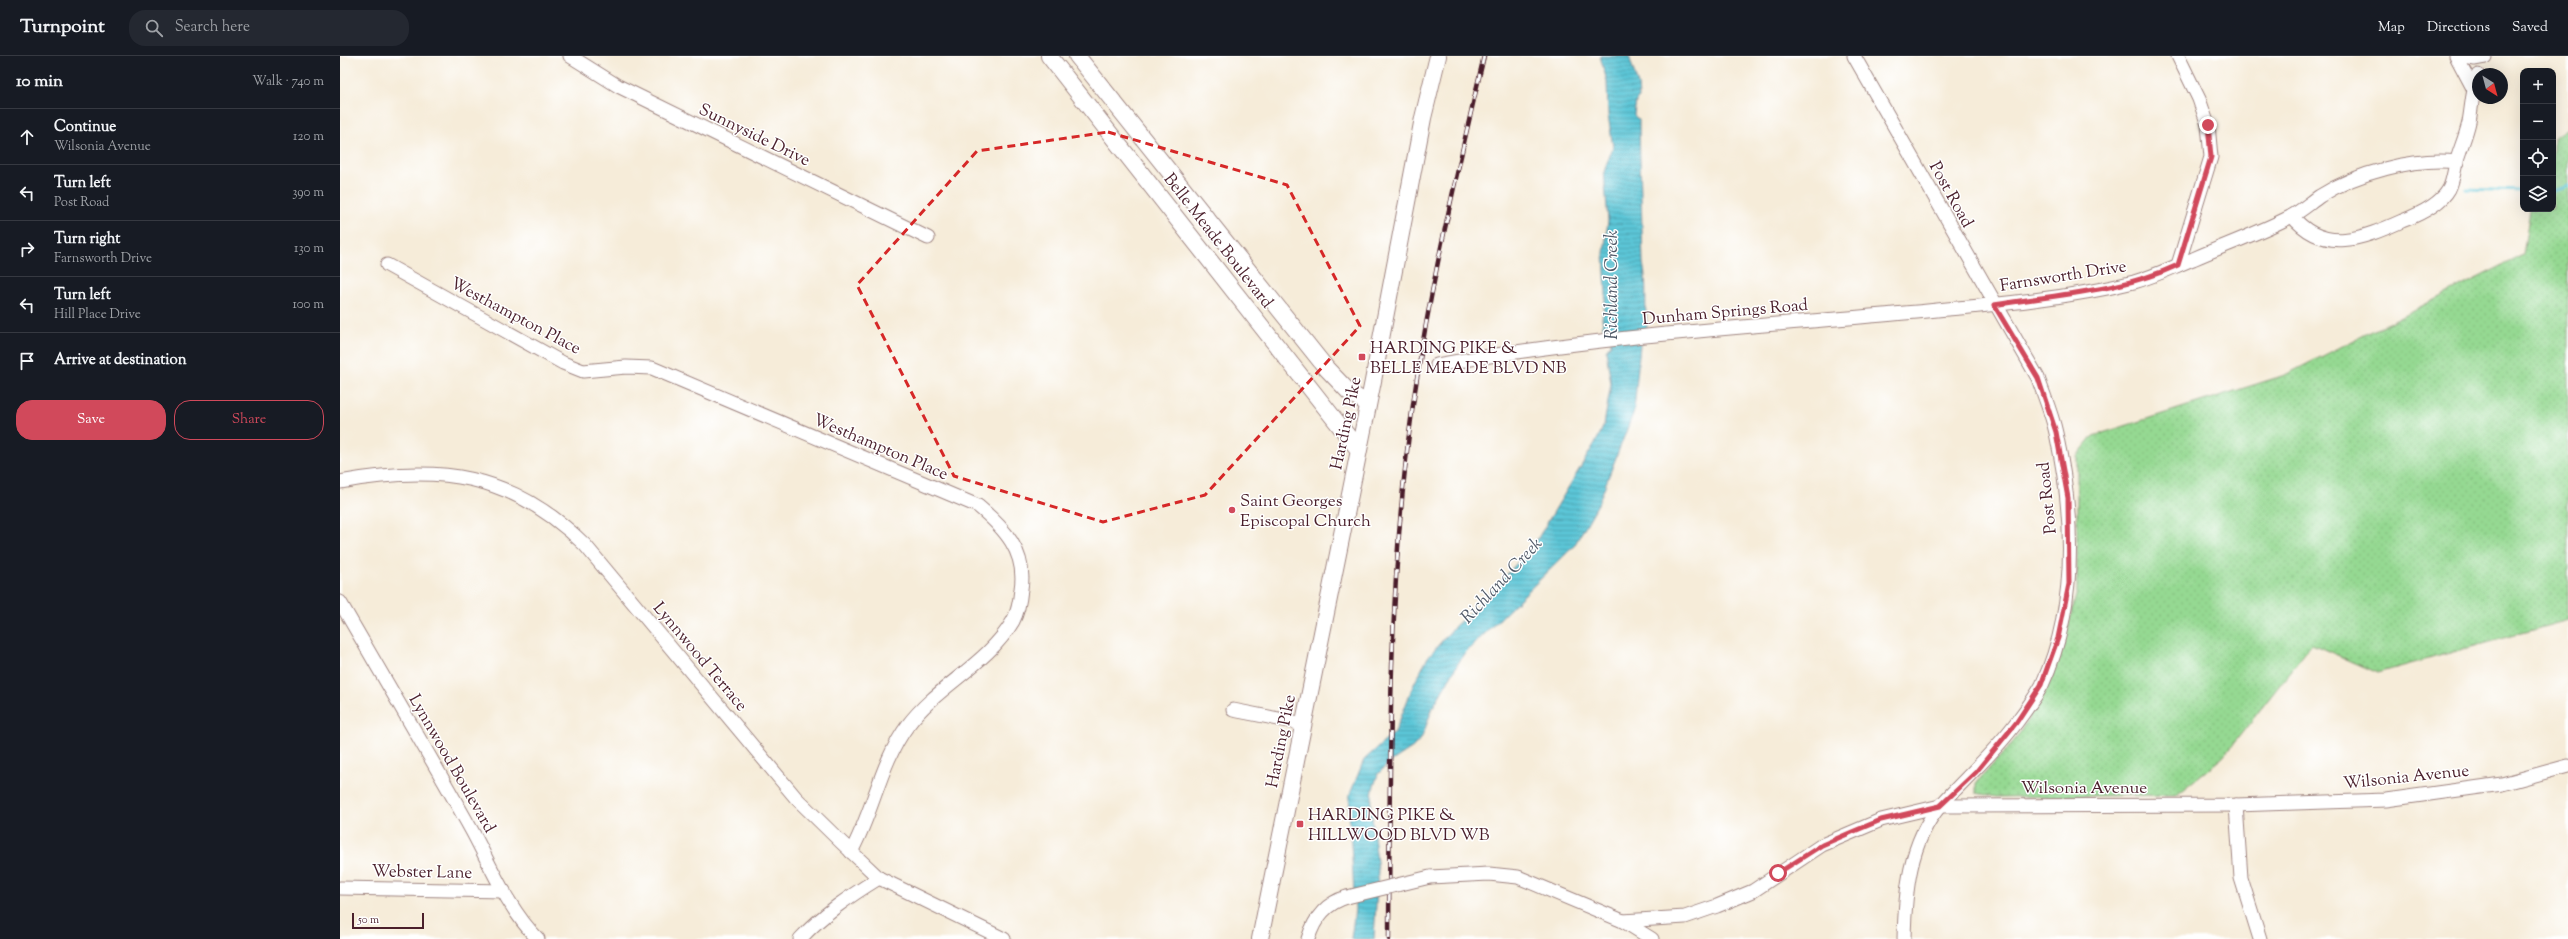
<!DOCTYPE html>
<meta charset="utf-8">
<style>
:root{--surface:#171b24;--page:#242831;--text:#f1f3f6;--muted:#9ea1a6;--line:#363941;--accent:#d1495b}
body{margin:0;font-family:"Sorts Mill Goudy",serif;background:var(--page);color:var(--text)}
.controls{position:absolute;right:12px;top:12px;display:grid;overflow:hidden;border-radius:8px;box-shadow:0 4px 16px #0002}
.controls button{width:36px;height:36px;display:grid;place-items:center;padding:0;border:0;border-bottom:1px solid var(--line);background:var(--surface);color:var(--text);font:20px sans-serif}
.compass{position:absolute;left:2132px;top:12px;width:36px;height:36px;border-radius:50%;background:var(--surface);box-shadow:0 4px 16px #0002;rotate:144deg}
.scale{position:absolute;left:12px;bottom:10px;width:72px;box-sizing:border-box;padding-left:4px;border:2px solid #4a1f2b;border-top:0;font-size:11px;line-height:14px;white-space:nowrap;color:#4a1f2b;-webkit-text-stroke:3px #fff;paint-order:stroke}
.stop{position:absolute;width:12px;height:12px;margin:-9px;border:3px solid #d1495b;border-radius:50%;background:#fff}
.stop.end{background:#d1495b;border-color:#fff;box-shadow:0 1px 4px #0008}
.list{margin:0;padding:0;list-style:none}
h2{display:flex;justify-content:space-between;align-items:center;height:52px;margin:0;padding:0 16px;font-size:17px}
h2 small{font-size:13px;font-weight:400;color:var(--muted)}
.list li{display:grid;grid-template-columns:26px 1fr auto;gap:12px;align-items:center;box-sizing:border-box;height:56px;padding:0 16px;border-top:1px solid var(--line)}
.list b{display:block;font-size:15px;white-space:nowrap}
.list p{margin:0;font-size:13px;white-space:nowrap;color:var(--muted)}
.list em{font-size:13px;font-style:normal;color:var(--muted)}
.actions{display:flex;gap:8px;padding:12px 16px}
.actions a{flex:1;padding:9px 0;border:1px solid var(--accent);border-radius:16px;text-align:center;font-size:14px;color:var(--accent)}
.actions .main{background:var(--accent);color:#fff}
.icon{flex:none;width:22px;height:22px;fill:none;stroke:currentColor;stroke-width:2;stroke-linecap:round;stroke-linejoin:round}
.map{position:relative;flex:none;width:2228px;height:883px;overflow:hidden}
header{display:flex;align-items:center;gap:24px;box-sizing:border-box;height:56px;padding:0 20px;background:var(--surface);border-bottom:1px solid var(--line)}
header strong{font-size:19px}
nav{display:flex;gap:22px;margin-inline-start:auto;font-size:14px}
.search{width:280px;height:36px;background:var(--page);display:flex;align-items:center;gap:10px;box-sizing:border-box;padding:0 14px;border-radius:16px;color:var(--muted);font-size:15px}
main{display:flex}
aside{flex:1;background:var(--surface)}
.map>svg:first-child{display:block}
.grass{fill:url(#grass-dots);stroke:#707c5e}
.water{fill:url(#water-rules);stroke:#537281}
.lines{fill:none;stroke-linecap:round;stroke-linejoin:round}
.stream{stroke:#5cc6d7;stroke-width:3}
.minor-casing{stroke:#a08682;stroke-width:15}
.major-casing{stroke:#a08682;stroke-width:18}
.minor{stroke:#fff;stroke-width:13}
.major{stroke:#fff;stroke-width:16}
.rail-casing{stroke:#4a1f2b;stroke-width:4.5}
.rail{stroke:#fff;stroke-width:3;stroke-dasharray:9;stroke-linecap:butt}
.minor-bridge-casing{stroke:#a08682;stroke-width:15;stroke-linecap:butt}
.minor-bridge{stroke:#fff;stroke-width:13}
.route{stroke:#d1495b;stroke-width:5}
.marked{fill:none;stroke:#d62828;stroke-width:3;stroke-dasharray:8 5;stroke-linejoin:round}
.poi-dot{fill:#d1495b;stroke:#fff;stroke-width:1.5}
.labels{text-anchor:middle;stroke-width:3;stroke-linejoin:round;paint-order:stroke}
.street-label{font-size:17px;fill:#4a1f2b;stroke:#fff}
.poi-label{font-size:17px;fill:#4a1f2b;stroke:#fff;text-anchor:start}
.water-label{font-size:18px;font-style:italic;fill:#505967;stroke:#fff}
</style>
<header>
<strong>Turnpoint</strong>
<div class="search"><svg class="icon" aria-label="search" viewBox="0 0 24 24"><circle cx="10" cy="10" r="6"/><path d="M15 15l6 6"/></svg>Search here</div>
<nav><a>Map</a><a>Directions</a><a>Saved</a></nav>
</header>
<main>
<aside>
<h2>10 min<small>Walk · 740 m</small></h2>
<ul class="list">
<li><svg class="icon" aria-label="ahead" viewBox="0 0 24 24"><path d="M12 20V5M6 11l6-6 6 6"/></svg><div><b>Continue</b><p>Wilsonia Avenue</p></div><em>120 m</em></li>
<li><svg class="icon" aria-label="left" viewBox="0 0 24 24"><path d="M17 20v-9H6M10 6l-5 5 5 5"/></svg><div><b>Turn left</b><p>Post Road</p></div><em>390 m</em></li>
<li><svg class="icon" aria-label="right" viewBox="0 0 24 24"><path d="M7 20v-9h11M14 6l5 5-5 5"/></svg><div><b>Turn right</b><p>Farnsworth Drive</p></div><em>130 m</em></li>
<li><svg class="icon" aria-label="left" viewBox="0 0 24 24"><path d="M17 20v-9H6M10 6l-5 5 5 5"/></svg><div><b>Turn left</b><p>Hill Place Drive</p></div><em>100 m</em></li>
<li><svg class="icon" aria-label="arrive" viewBox="0 0 24 24"><path d="M6 21V4h12l-3 4 3 4H6"/></svg><div><b>Arrive at destination</b></div></li>
</ul>
<div class="actions"><a class="main">Save</a><a>Share</a></div>
</aside>
<div class="map">
<svg width="2228" height="883" viewBox="0 0 2228 883">
<defs>
<pattern id="grass-dots" width="8" height="8" patternUnits="userSpaceOnUse"><rect width="8" height="8" fill="#95d992"/><path d="M2 2h.1M6 6h.1" fill="none" stroke="#82ba7e" stroke-width="1.8" stroke-linecap="round"/></pattern>
<pattern id="water-rules" width="6" height="5" patternUnits="userSpaceOnUse"><rect width="6" height="5" fill="#5cc6d7"/><path d="M0 2.5h6" fill="none" stroke="#4ea0af"/></pattern>
</defs>
<rect width="100%" height="100%" fill="#fff"/>
<filter id="ink" filterUnits="userSpaceOnUse"><feTurbulence type="fractalNoise" baseFrequency=".025" numOctaves="2"/><feDisplacementMap in="SourceGraphic" scale="8" xChannelSelector="R" yChannelSelector="G"/><feConvolveMatrix kernelMatrix="1 2 1 2 8 2 1 2 1" color-interpolation-filters="sRGB"/></filter>
<filter id="wash" filterUnits="userSpaceOnUse"><feTurbulence type="fractalNoise" baseFrequency=".012" numOctaves="4" result="noise"/><feDisplacementMap in="SourceGraphic" scale="16" xChannelSelector="R" yChannelSelector="G"/><feGaussianBlur stdDeviation="0.9" result="paint"/><feColorMatrix in="noise" values="0 0 0 0 0 0 0 0 0 0 0 0 0 0 0 0 0 1.4 0 .05"/><feComposite in="paint" operator="in"/></filter>
<g filter="url(#wash)">
<rect width="100%" height="100%" fill="#f6ecd9"/>
<!-- grass -->
<polygon class="grass" points="2228,71 2228,564 2038,617 1972,588 1883,701 1836,739 1656,741 1636,737 1636,727 1674,685 1706,635 1723,592 1737,535 1737,400 1753,380 1945,319 2183,199 2190,153 2213,153 2213,81"/>
<!-- water -->
<path class="water" d="M1260 0H1289L1298 29 1299 42 1296 45 1294 59 1299 64V71L1303 207C1308 230 1304 251 1307 272L1301 278 1294 355 1258 448 1234 490 1123 599 1093 651 1082 681 1073 691 1049 707 1038 718 1033 733 1031 752 1038 815 1034 883H1011L1015 853 1009 754 1010 738 1024 704 1055 676 1074 628 1088 601 1115 570 1141 547 1195 487 1258 382 1264 369 1271 328 1266 294 1271 288 1270 282 1264 278 1262 262 1266 238 1264 197 1268 165 1264 116 1273 91 1268 59 1267 25Z"/>
<g class="lines">
<!-- stream -->
<g class="stream">
<polyline points="2126,133 2183,135"/>
<polyline points="2213,135 2228,130"/>
</g>
</g>
</g>
<g filter="url(#ink)">
<g class="lines">
<!-- minor casing -->
<g class="minor-casing">
<g id="minor">
<polyline points="230,0 278,30 588,182"/>
<path d="M1514 0 1698 322C1704 340 1712 358 1716 377 1734 459 1738 550 1702 629 1695 642 1685 655 1676 667 1654 697 1626 721 1601 749 1569 785 1565 838 1564 883"/>
<polyline points="2116,0 2133,32"/>
<polyline points="2119,0 2134,3 2145,1"/>
<path d="M1952 160C1984 199 2024 182 2062 165 2078 159 2100 149 2109 133 2113 125 2114 115 2116 107 2120 93 2126 80 2129 66 2132 50 2132 35 2138 19"/>
<path d="M47 209 223 307 243 315 286 311 312 312 638 450C664 472 687 496 681 533 680 544 678 556 673 565 648 608 597 630 568 669 540 707 534 754 511 796"/>
<polyline points="1838,209 1871,101 1868,69 1859,43 1838,0"/>
<path d="M1097 309C1244 282 1394 272 1543 259 1626 251 1713 246 1794 226 1815 220 1833 211 1853 203 1885 189 1919 177 1950 161 1961 155 1970 147 1980 140 2016 117 2075 101 2117 106"/>
<path d="M0 426C98 408 171 416 245 489L456 742 501 786 539 822 664 883"/>
<path d="M0 546C44 622 89 698 132 775 151 810 169 855 198 883"/>
<polyline points="893,654 964,668"/>
<polyline points="1896,749 1901,822 1920,883"/>
<polyline points="1090,821 1149,818 1178,821 1283,865 1312,883"/>
<polyline points="0,832 164,835"/>
<polyline points="1283,865 1345,861 1377,850 1413,835 1482,789 1541,764 1600,750 1896,749 2046,744 2162,728 2228,710"/>
<path d="M460 883C483 858 510 840 539 822"/>
<path d="M968 883C974 863 986 847 1007 841"/>
</g>
</g>
<!-- major casing -->
<g class="major-casing">
<g id="major">
<polyline points="709,0 1018,393"/>
<polyline points="737,0 987,313 1009,336 1028,348"/>
<polyline points="920,883 1033,325 1083,62 1098,0"/>
</g>
</g>
<!-- minor -->
<use href="#minor" class="minor"/>
<!-- major -->
<use href="#major" class="major"/>
<!-- rail casing -->
<g class="rail-casing">
<path id="rail" d="M1049 883C1050 723 1048 563 1066 404 1081 267 1113 134 1144 0"/>
</g>
<!-- rail -->
<use href="#rail" class="rail"/>
<!-- minor-bridge casing -->
<g class="minor-bridge-casing">
<polyline id="minor-bridge" points="1007,841 1090,821"/>
</g>
<!-- minor-bridge -->
<use href="#minor-bridge" class="minor-bridge"/>
</g>
</g>
<g class="lines" filter="url(#ink)">
<!-- route -->
<path class="route" d="M1438 817 1482 789 1512 776 1541 764 1600 750 1636 716 1676 667 1701 629 1718 582 1729 528 1728 442 1716 376 1698 322 1654 249C1717 238 1780 236 1838 209L1871 101 1868 69"/>
</g>
<!-- marked area -->
<path class="marked" d="M768 76 947 129 1020 270 865 439 763 466 614 420 517 229 637 95Z"/>
<!-- markers -->
<g class="poi-dot">
<rect x="1018" y="297" width="8" height="8" rx="2"/>
<circle cx="892" cy="454" r="4"/>
<rect x="956" y="764" width="8" height="8" rx="2"/>
</g>
<g class="labels">
<!-- street labels -->
<g class="street-label">
<text transform="translate(415 78) rotate(26)" y="6">Sunnyside Drive</text>
<text transform="translate(1612 138) rotate(61)" y="6">Post Road</text>
<text transform="translate(879 184) rotate(52)" y="6">Belle Meade Boulevard</text>
<text transform="translate(1723 219) rotate(-9)" y="6">Farnsworth Drive</text>
<text transform="translate(1385 255) rotate(-5)" y="6">Dunham Springs Road</text>
<text transform="translate(176 259) rotate(28)" y="6">Westhampton Place</text>
<text transform="translate(1005 367) rotate(-78)" y="6">Harding Pike</text>
<text transform="translate(541 390) rotate(23)" y="6">Westhampton Place</text>
<text transform="translate(1706 442) rotate(-96)" y="6">Post Road</text>
<text transform="translate(361 600) rotate(50)" y="6">Lynnwood Terrace</text>
<text transform="translate(940 685) rotate(-79)" y="6">Harding Pike</text>
<text transform="translate(113 707) rotate(60)" y="6">Lynnwood Boulevard</text>
<text transform="translate(2066 720) rotate(-6)" y="6">Wilsonia Avenue</text>
<text x="1744" y="737">Wilsonia Avenue</text>
<text transform="translate(82 815) rotate(1)" y="6">Webster Lane</text>
</g>
<!-- poi labels -->
<g class="poi-label">
<text x="1030" y="297">HARDING PIKE &amp;<tspan x="1030" dy="20">BELLE MEADE BLVD NB</tspan></text>
<text x="900" y="450">Saint Georges<tspan x="900" dy="20">Episcopal Church</tspan></text>
<text x="968" y="764">HARDING PIKE &amp;<tspan x="968" dy="20">HILLWOOD BLVD WB</tspan></text>
</g>
<!-- water labels -->
<g class="water-label">
<text transform="translate(1271 229) rotate(-90)" y="6">Richland Creek</text>
<text transform="translate(1161 524) rotate(-47)" y="6">Richland Creek</text>
</g>
</g>
</svg>
<div class="controls">
<button>+</button>
<button>−</button>
<button><svg class="icon" aria-label="locate" viewBox="0 0 24 24"><circle cx="12" cy="12" r="6"/><path d="M12 2v4M12 18v4M2 12h4M18 12h4"/></svg></button>
<button><svg class="icon" aria-label="layers" viewBox="0 0 24 24"><path d="M12 4l9 5-9 5-9-5zM3 14l9 5 9-5"/></svg></button>
</div>
<svg class="compass" viewBox="-18 -18 36 36"><path d="M0-13l5 13h-10z" fill="#e53935"/><path d="M0 13l5-13h-10z" fill="#9ea1a6"/></svg>
<div class="scale">50 m</div>
<div class="stop" style="left:1438px;top:817px"></div>
<div class="stop end" style="left:1868px;top:69px"></div>
</div>
</main>
